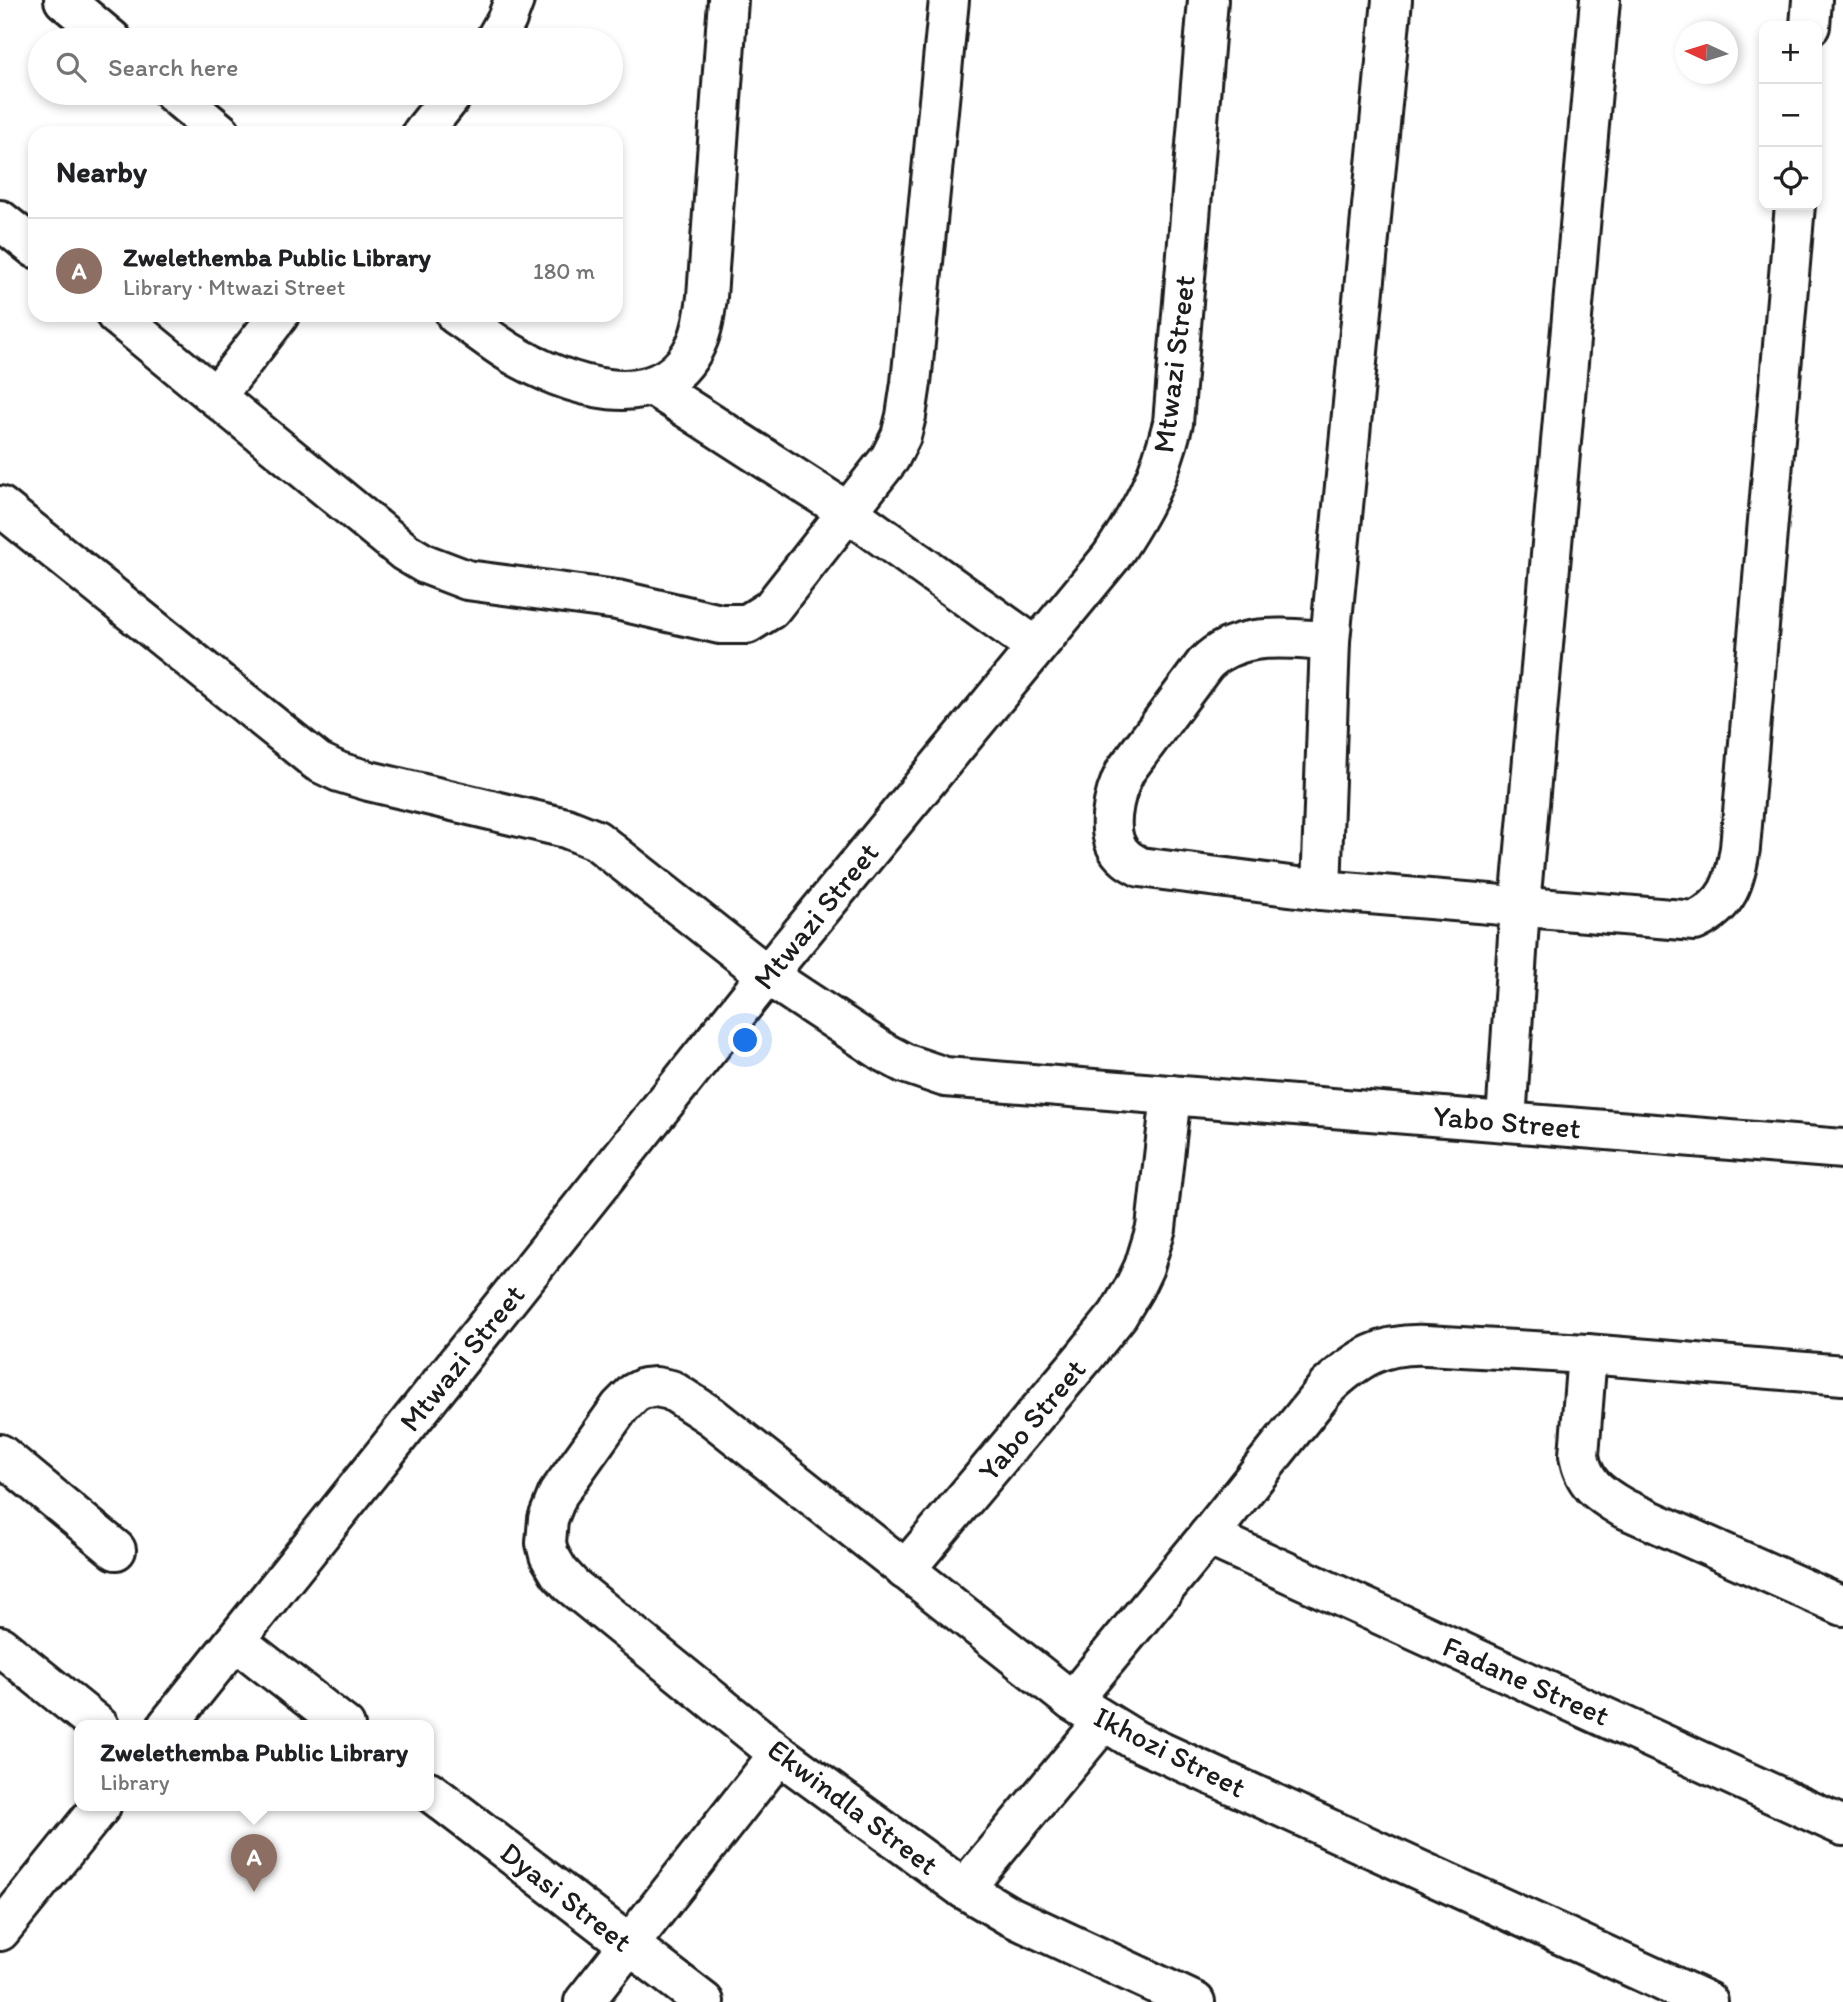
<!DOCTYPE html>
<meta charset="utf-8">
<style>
:root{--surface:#fff;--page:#f6f6f6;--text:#202124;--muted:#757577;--line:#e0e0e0;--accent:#1c1c1c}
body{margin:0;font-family:Itim,sans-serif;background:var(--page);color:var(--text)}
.controls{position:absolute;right:21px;top:21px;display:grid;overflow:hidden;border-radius:14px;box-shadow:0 4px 10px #0003}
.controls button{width:63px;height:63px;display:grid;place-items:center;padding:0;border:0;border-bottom:2px solid var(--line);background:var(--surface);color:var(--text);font:35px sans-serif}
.compass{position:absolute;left:1675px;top:21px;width:63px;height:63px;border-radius:50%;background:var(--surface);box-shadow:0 4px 10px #0003;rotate:274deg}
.you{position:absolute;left:746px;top:1041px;width:24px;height:24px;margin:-18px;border:5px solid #fff;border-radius:50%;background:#1a73e8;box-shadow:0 0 0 10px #1a73e833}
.badge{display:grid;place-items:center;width:46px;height:46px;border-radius:50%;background:var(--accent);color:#fff;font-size:23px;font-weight:700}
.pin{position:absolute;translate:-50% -58px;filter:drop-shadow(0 2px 4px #0008)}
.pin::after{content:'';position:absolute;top:37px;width:24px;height:21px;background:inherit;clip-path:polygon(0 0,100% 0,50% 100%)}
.popup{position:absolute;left:74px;top:1720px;width:360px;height:91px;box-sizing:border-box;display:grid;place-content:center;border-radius:14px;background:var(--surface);filter:drop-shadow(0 2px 5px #0005);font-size:23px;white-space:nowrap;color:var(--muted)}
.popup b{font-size:26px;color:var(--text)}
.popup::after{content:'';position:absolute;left:50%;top:100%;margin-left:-14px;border:14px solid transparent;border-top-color:var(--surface)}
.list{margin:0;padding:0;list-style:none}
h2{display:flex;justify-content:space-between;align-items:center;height:91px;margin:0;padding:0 28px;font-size:30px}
h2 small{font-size:23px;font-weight:400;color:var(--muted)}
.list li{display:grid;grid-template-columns:46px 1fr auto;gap:21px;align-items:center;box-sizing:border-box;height:105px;padding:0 28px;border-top:2px solid var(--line)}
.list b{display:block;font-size:26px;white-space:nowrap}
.list p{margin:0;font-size:23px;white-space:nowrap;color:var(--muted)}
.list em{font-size:23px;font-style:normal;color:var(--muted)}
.icon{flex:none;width:38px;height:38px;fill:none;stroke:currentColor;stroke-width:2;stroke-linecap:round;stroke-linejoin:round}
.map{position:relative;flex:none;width:1843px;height:2002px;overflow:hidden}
.search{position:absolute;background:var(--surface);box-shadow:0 4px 10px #0003;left:28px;top:28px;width:595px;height:77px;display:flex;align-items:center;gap:18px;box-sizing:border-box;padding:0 24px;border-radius:38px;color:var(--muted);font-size:26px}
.panel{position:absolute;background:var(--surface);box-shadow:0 4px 10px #0003;left:28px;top:126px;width:595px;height:196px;border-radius:21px}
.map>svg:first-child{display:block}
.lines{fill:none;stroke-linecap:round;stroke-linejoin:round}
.minor-casing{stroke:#1c1c1c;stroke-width:44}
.minor{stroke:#fff;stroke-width:38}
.labels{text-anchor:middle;stroke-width:6;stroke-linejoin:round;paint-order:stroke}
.street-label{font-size:30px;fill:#1c1c1c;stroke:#fff}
</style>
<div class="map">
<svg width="1843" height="2002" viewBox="0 0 1843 2002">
<rect width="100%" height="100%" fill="#fff"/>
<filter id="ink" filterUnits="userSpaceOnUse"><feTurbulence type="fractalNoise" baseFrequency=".0143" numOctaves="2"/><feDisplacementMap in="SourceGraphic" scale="14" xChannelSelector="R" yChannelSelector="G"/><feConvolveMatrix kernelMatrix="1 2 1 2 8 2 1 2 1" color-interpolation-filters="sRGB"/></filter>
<g filter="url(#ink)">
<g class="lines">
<!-- minor casing -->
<g class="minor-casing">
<g id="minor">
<polyline points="64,0 112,40"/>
<polyline points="1810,26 1812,0"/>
<polyline points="495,40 507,19 514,0"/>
<polyline points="173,93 221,133"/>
<polyline points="422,133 454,93"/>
<polyline points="0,220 35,248"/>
<polyline points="116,315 405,552 425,564 467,580 617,600 720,624 747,624 771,609 890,458 901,436 906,416 911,383 949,0"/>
<path d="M456 315C474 327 491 341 509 352 564 385 661 421 696 344 703 329 705 312 707 297L728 0"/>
<polyline points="654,387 848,512 1036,647"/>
<polyline points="216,396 279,315"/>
<polyline points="0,506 318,762 339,772 369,781 566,828 596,840 767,975 885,1053 904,1063 945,1077 1843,1149"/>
<path d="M1330 641C1287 639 1238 630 1205 664L1126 770C1114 793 1101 838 1126 858 1130 862 1136 864 1140 867L1321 890 1695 921C1728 905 1735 882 1740 848L1795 205"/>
<polyline points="1321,890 1330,641 1392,0"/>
<polyline points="1506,1121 1520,906 1600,0"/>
<path d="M1587 1354 1579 1455C1583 1483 1599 1494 1623 1508L1843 1606"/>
<polyline points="0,1454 116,1550"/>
<polyline points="1208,1536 1843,1826"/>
<polyline points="905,1570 1085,1356 1118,1315 1134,1288 1144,1267 1156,1228 1171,1095"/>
<polyline points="236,1641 345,1726"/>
<polyline points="0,1646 99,1726"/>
<path d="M1072 1701 1208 1536 1327 1387C1358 1358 1382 1343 1426 1345L1587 1354 1843 1375"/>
<path d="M167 1726 767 975 1111 557C1143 509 1159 479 1173 423L1208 0"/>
<polyline points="429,1791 704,2002"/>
<polyline points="964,1889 1103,1722"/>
<polyline points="0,1931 101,1806"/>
<polyline points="584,2002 779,1754"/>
<polyline points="1195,2002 1008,1915 964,1889 779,1754 571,1585 559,1572 549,1555 546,1543 548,1519 558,1494 620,1407 634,1393 644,1388 656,1387 671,1390 711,1416 1072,1701 1135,1740 1708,2002"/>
</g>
</g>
<!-- minor -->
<use href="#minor" class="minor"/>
</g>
</g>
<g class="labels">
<!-- street labels -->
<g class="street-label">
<text transform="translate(1174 364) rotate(-83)" y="10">Mtwazi Street</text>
<text transform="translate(816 916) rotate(-51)" y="10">Mtwazi Street</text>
<text transform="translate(1507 1122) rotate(5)" y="10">Yabo Street</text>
<text transform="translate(462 1358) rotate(-51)" y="10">Mtwazi Street</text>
<text transform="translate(1032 1420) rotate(-50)" y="10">Yabo Street</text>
<text transform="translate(1526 1681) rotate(24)" y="10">Fadane Street</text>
<text transform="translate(1170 1752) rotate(27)" y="10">Ikhozi Street</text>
<text transform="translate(853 1807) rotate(37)" y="10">Ekwindla Street</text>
<text transform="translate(566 1897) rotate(38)" y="10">Dyasi Street</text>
</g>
</g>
</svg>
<div class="controls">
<button>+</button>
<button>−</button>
<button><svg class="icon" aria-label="locate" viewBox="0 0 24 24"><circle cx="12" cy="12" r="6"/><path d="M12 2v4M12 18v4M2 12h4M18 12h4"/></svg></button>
</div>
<svg class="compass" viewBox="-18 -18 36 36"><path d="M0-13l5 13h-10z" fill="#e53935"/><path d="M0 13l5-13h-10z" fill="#757577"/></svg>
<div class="you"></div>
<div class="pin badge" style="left:254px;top:1892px;background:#8d6e63">A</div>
<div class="popup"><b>Zwelethemba Public Library</b>Library</div>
<div class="search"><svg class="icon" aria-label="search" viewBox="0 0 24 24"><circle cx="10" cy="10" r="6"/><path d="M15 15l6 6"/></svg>Search here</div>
<section class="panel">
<h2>Nearby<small></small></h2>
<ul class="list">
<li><span class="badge" style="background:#8d6e63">A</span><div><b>Zwelethemba Public Library</b><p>Library · Mtwazi Street</p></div><em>180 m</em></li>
</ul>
</section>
</div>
